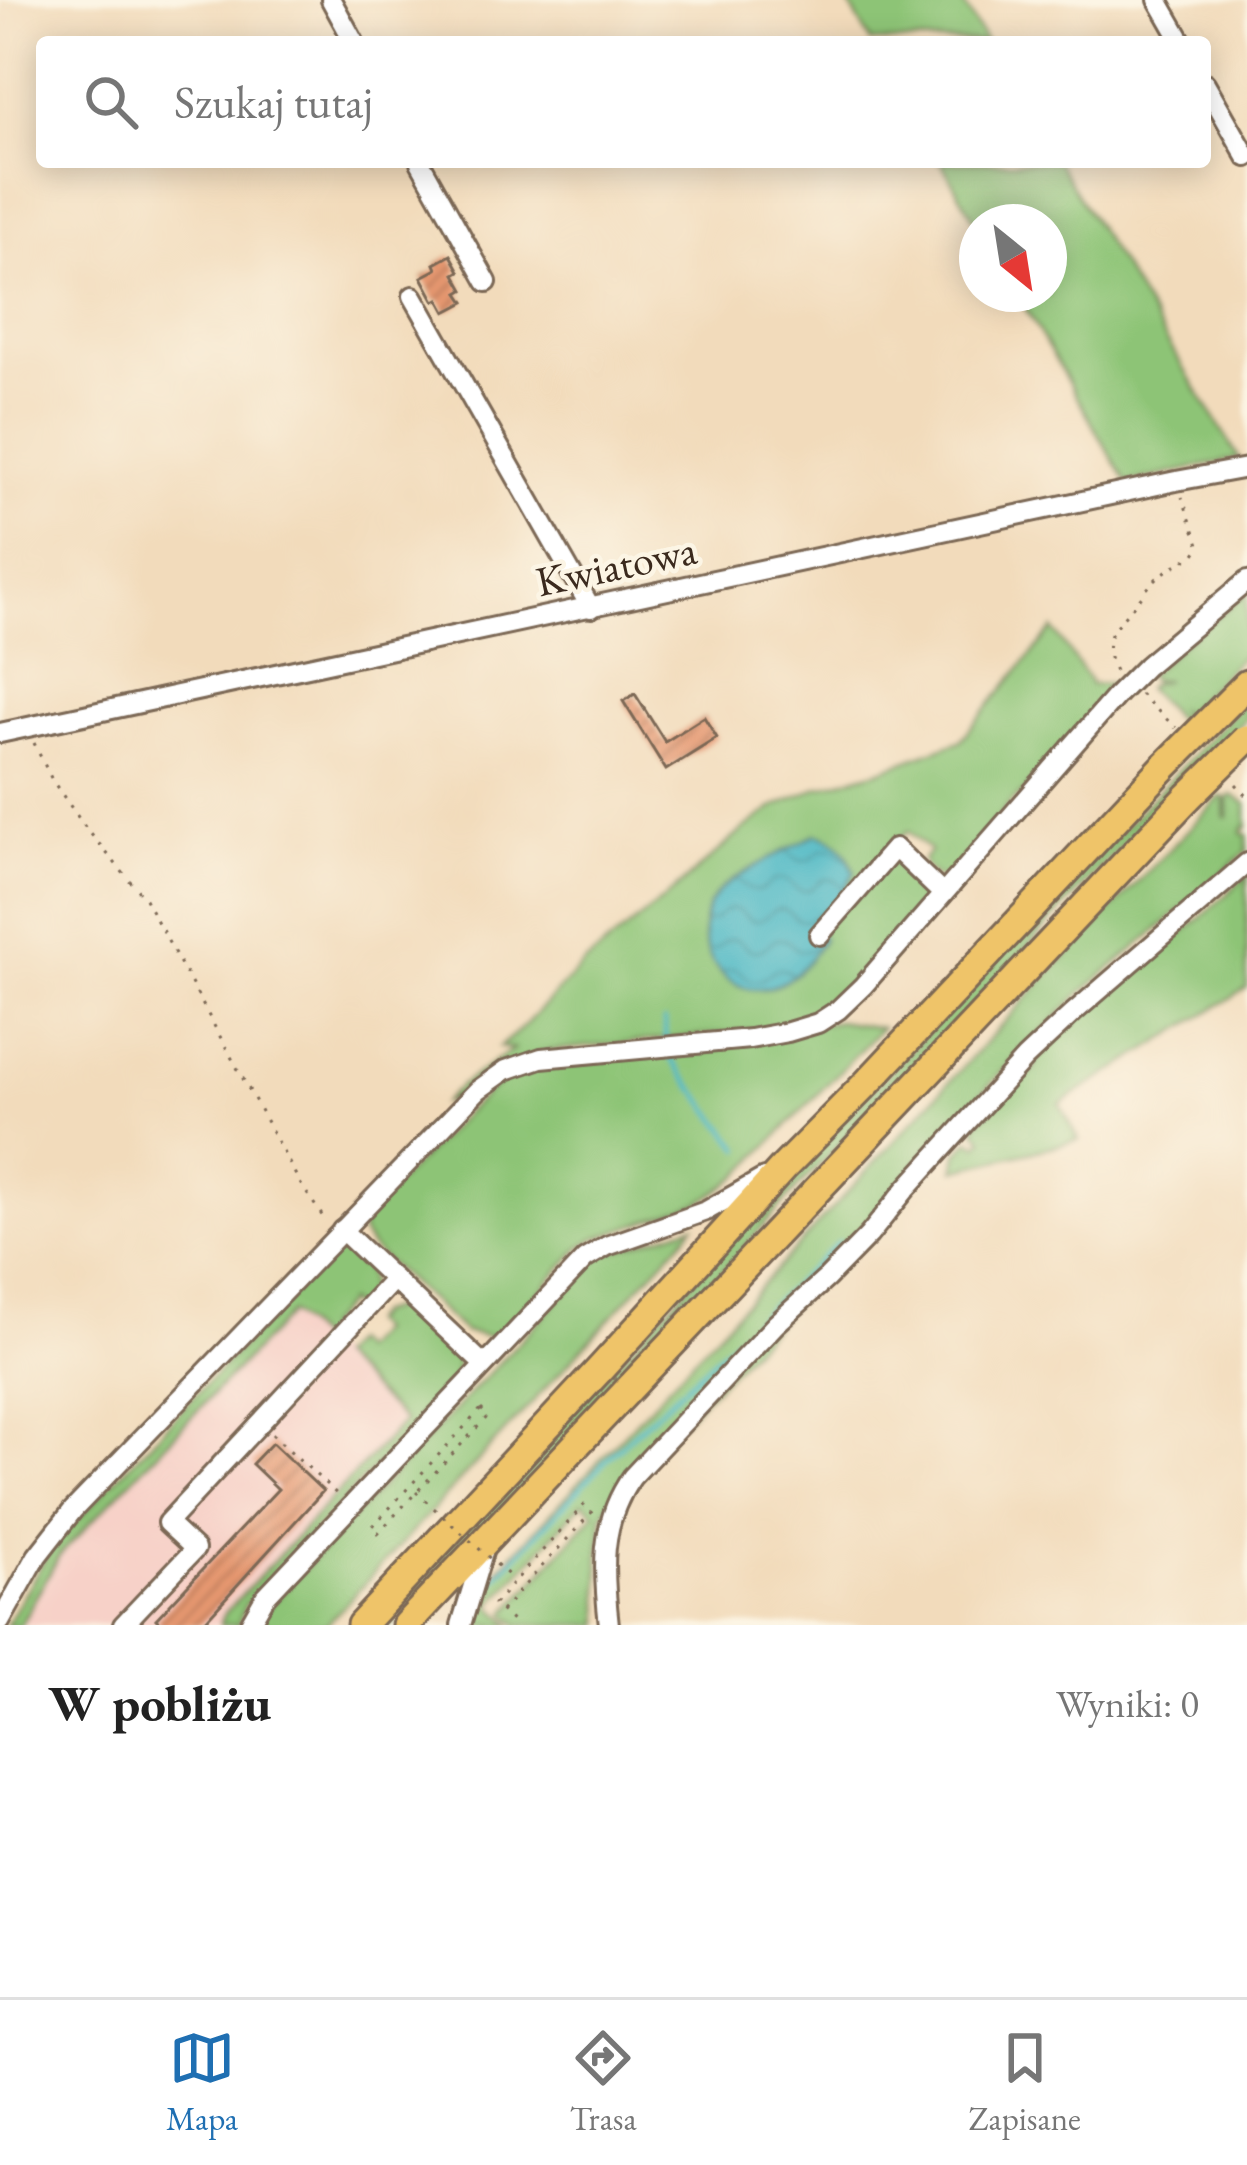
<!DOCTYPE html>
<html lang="pl">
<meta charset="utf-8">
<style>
:root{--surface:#fff;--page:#f6f6f6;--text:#222;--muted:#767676;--line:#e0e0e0;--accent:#1f6fb2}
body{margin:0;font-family:"EB Garamond",serif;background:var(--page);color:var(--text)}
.compass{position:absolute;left:959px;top:204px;width:108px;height:108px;border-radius:50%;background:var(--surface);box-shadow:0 6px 30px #0003;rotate:150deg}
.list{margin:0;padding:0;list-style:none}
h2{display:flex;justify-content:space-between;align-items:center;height:156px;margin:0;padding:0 48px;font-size:51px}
h2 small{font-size:39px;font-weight:400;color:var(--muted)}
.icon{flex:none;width:66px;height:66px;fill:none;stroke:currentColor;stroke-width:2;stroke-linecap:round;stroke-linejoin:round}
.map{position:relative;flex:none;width:1247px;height:1625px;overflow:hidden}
.search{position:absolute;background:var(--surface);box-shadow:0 6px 30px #0003;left:36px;right:36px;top:36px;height:132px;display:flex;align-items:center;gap:30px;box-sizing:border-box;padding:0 42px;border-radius:12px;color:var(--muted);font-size:45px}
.sheet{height:372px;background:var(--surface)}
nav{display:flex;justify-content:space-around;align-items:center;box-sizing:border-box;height:168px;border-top:3px solid var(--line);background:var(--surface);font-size:33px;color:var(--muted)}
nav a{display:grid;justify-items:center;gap:6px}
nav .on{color:var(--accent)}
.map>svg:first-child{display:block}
.built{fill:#f7d1c8}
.grass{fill:#8dc476;stroke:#64774a;stroke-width:3}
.water{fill:url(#water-waves);stroke:#427071;stroke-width:3}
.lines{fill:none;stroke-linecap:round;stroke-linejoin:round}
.stream{stroke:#4ab7c4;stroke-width:4.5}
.building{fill:url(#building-hatch)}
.minor-casing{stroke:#7b6855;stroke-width:24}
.highway-casing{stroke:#7b6855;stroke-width:33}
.path{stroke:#7b6855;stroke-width:3;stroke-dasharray:3 9;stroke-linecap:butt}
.minor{stroke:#fff;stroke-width:18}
.highway{stroke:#efc469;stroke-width:27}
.minor-bridge-casing{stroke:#7b6855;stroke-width:24;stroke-linecap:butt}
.highway-bridge-casing{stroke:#7b6855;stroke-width:33;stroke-linecap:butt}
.path-bridge{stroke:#7b6855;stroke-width:3;stroke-dasharray:3 9;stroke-linecap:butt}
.minor-bridge{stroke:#fff;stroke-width:18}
.highway-bridge{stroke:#efc469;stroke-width:27}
.labels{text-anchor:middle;stroke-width:9;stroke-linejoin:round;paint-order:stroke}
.street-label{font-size:42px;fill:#3b2a1e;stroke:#fcf5e5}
</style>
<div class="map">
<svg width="1247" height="1625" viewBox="0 0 1247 1625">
<defs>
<pattern id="water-waves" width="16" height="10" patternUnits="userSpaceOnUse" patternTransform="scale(3)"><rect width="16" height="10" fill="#4ab7c4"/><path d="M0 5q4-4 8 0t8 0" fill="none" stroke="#3f959f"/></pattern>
<pattern id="building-hatch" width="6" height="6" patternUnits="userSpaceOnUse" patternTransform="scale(3)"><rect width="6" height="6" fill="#e5976f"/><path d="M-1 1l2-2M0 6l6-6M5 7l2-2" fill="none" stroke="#bb7b5b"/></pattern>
</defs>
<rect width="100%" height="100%" fill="#fcf5e5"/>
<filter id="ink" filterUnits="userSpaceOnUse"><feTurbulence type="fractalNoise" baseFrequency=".00833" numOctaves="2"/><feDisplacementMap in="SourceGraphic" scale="24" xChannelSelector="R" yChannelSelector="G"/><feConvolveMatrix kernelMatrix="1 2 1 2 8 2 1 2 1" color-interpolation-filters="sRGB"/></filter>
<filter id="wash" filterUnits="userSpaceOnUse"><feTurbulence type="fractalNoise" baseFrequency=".004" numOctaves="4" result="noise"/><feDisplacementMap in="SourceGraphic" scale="48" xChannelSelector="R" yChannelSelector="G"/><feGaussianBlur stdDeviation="2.7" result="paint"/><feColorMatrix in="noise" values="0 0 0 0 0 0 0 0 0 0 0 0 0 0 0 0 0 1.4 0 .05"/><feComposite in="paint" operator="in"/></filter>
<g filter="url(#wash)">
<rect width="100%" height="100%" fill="#f2dbbb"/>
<!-- built -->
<polygon class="built" points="291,1313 405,1421 225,1613 220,1625 20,1625 59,1556"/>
<!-- grass -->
<g class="grass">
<polygon points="847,0 961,0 986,42 871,42"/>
<polygon points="941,162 1057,162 1239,458 1127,483 1017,294 1049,294 1049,222 977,222 977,224"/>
<polygon points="1247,593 1247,651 1184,714 1179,710 1185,728 1146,688 1151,684 1166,680 1151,680 1147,676 1183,643"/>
<polygon points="1053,629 1090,682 1090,685 1110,684 1115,688 1023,793 1011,802 950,878 935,877 924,865 923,859 930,851 908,831 887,849 925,888 928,900 850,993 822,1014 788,1027 545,1051 459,1098 444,1102 460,1086 514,1049 499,1047 522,1028 584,964 669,895 743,830 773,808 820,787 878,771 960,741"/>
<polygon points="1247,699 1247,717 1150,815 971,1008 803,1182 621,1383 392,1625 376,1625 791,1175"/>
<polygon points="1232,795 1247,804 1247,828 1243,828 1242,833 1247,835 1247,851 1168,921 1081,993 1000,1074 926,1152 872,1223 615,1492 603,1516 599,1559 601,1625 519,1625 506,1613 595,1513 583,1502 491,1605 512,1625 473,1625 493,1578 503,1565 1046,977 1221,796 1225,798 1225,817 1228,817 1228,798"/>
<polygon points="1247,875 1247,988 1060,1104 1079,1140 955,1170 958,1153 970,1140 978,1145 984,1139 977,1132 976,1124 1034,1069 1041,1051 1105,993 1201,918"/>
<polygon points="838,1021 881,1028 738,1177 700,1203 596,1238 580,1248 509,1325 490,1337 464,1332 370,1246 362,1233 363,1218 470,1108 507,1076 550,1064"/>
<polygon points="694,1225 687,1235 326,1625 256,1625 263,1612 601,1255"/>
<path d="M337 1250C371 1255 378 1286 357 1310L347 1302 324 1328 328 1334 321 1342 290 1313 59 1556 20 1625H6L52 1547 331 1252Z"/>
<path d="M399 1307C426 1312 468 1349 454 1380 444 1400 414 1426 398 1442 347 1497 296 1551 245 1605L238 1625H220L225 1613 404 1421 337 1357 350 1342 359 1350 377 1331 369 1323 377 1313Z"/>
</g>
<!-- water -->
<path class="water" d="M816 834C838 839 846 852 855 872L818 932 823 939C811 958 799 976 777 985 723 1007 680 934 718 892 735 874 792 848 816 834Z"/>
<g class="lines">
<!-- stream -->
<g class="stream">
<polyline points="664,1021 666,1042"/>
<polyline points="667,1054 741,1149"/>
<polyline points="493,1581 612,1454 839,1242"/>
</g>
</g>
<g id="blocks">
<!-- building -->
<g class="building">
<polygon points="451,255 460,271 455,274 464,290 459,293 465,302 446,312 439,299 435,301 422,277 437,269 435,264"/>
<polygon points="635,694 665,742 704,717 717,738 666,770 623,701"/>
<polygon points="272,1443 323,1491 201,1625 162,1625 156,1619 278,1489 252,1464"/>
</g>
</g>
</g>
<g filter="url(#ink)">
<use href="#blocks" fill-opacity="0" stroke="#7b6855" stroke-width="3"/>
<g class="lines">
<!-- minor casing -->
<g class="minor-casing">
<g id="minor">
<polyline points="331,0 354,42"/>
<polyline points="1158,0 1182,42"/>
<polyline points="1205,83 1247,157"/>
<polyline points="420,162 487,282"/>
<polyline points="413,296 591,608"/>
<polyline points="1146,666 1247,581"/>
<polyline points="0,733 1176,481 1247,468"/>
<polyline points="819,935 895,848 943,894"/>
<polyline points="342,1230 483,1364"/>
<polyline points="0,1622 37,1556 73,1510 478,1090 506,1070 541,1058 750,1039 788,1032 818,1023 838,1010 863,986 1117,695"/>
<polyline points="123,1625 195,1549 167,1523 394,1279"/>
<polyline points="249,1625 265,1597 585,1259 607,1246 706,1211 764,1178"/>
<polyline points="461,1625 484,1549"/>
<path d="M609 1625C603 1572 599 1523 632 1477L776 1324 827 1278 869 1235 906 1189 1025 1058 1073 1013 1247 863"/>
</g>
</g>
<!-- highway casing -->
<g class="highway-casing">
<g id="highway">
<polyline points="1217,714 1247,684"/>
<polyline points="361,1625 602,1367 784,1167 867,1083 1164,767"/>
<polyline points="406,1625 1188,797"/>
</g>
</g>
<!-- path -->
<g class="path">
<path d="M1115 671C1099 637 1115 627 1136 603 1142 596 1148 587 1155 580 1166 569 1182 563 1195 554L1200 547 1182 497"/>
<polyline points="1140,694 1176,728"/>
<polyline points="34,743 52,780 85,827 145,899 300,1183 325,1220"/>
<polyline points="1236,784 1247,796"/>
<polygon points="481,1409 488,1416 378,1533 372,1527"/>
<polyline points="272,1434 340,1497"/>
<polyline points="501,1611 592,1512 584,1505 494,1604 516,1625"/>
</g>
<!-- minor -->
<use href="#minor" class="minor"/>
<!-- highway -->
<use href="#highway" class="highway"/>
<!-- minor-bridge casing -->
<g class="minor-bridge-casing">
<polyline id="minor-bridge" points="1117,695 1146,666"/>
</g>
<!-- highway-bridge casing -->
<g class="highway-bridge-casing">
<g id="highway-bridge">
<polyline points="1164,767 1217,714"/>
<polyline points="1188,797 1247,739"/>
</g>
</g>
<!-- path-bridge -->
<polyline class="path-bridge" points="416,1492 514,1580"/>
<!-- minor-bridge -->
<use href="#minor-bridge" class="minor-bridge"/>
<!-- highway-bridge -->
<use href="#highway-bridge" class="highway-bridge"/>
</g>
</g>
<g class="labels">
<!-- street labels -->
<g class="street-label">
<text transform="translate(616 565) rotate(-12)" y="15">Kwiatowa</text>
</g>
</g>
</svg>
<svg class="compass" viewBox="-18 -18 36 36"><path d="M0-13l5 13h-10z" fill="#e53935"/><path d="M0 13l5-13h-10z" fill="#767676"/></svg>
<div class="search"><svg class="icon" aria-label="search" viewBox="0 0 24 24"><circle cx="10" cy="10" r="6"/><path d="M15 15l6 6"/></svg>Szukaj tutaj</div>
</div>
<section class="sheet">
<h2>W pobliżu<small>Wyniki: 0</small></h2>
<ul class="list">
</ul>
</section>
<nav>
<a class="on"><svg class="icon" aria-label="map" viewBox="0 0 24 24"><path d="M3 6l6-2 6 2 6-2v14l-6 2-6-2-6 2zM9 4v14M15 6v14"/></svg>Mapa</a>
<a><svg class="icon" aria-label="directions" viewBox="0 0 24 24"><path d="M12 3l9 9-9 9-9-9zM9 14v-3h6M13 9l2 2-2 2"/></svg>Trasa</a>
<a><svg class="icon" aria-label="saved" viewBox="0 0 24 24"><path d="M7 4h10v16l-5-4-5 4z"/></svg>Zapisane</a>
</nav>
